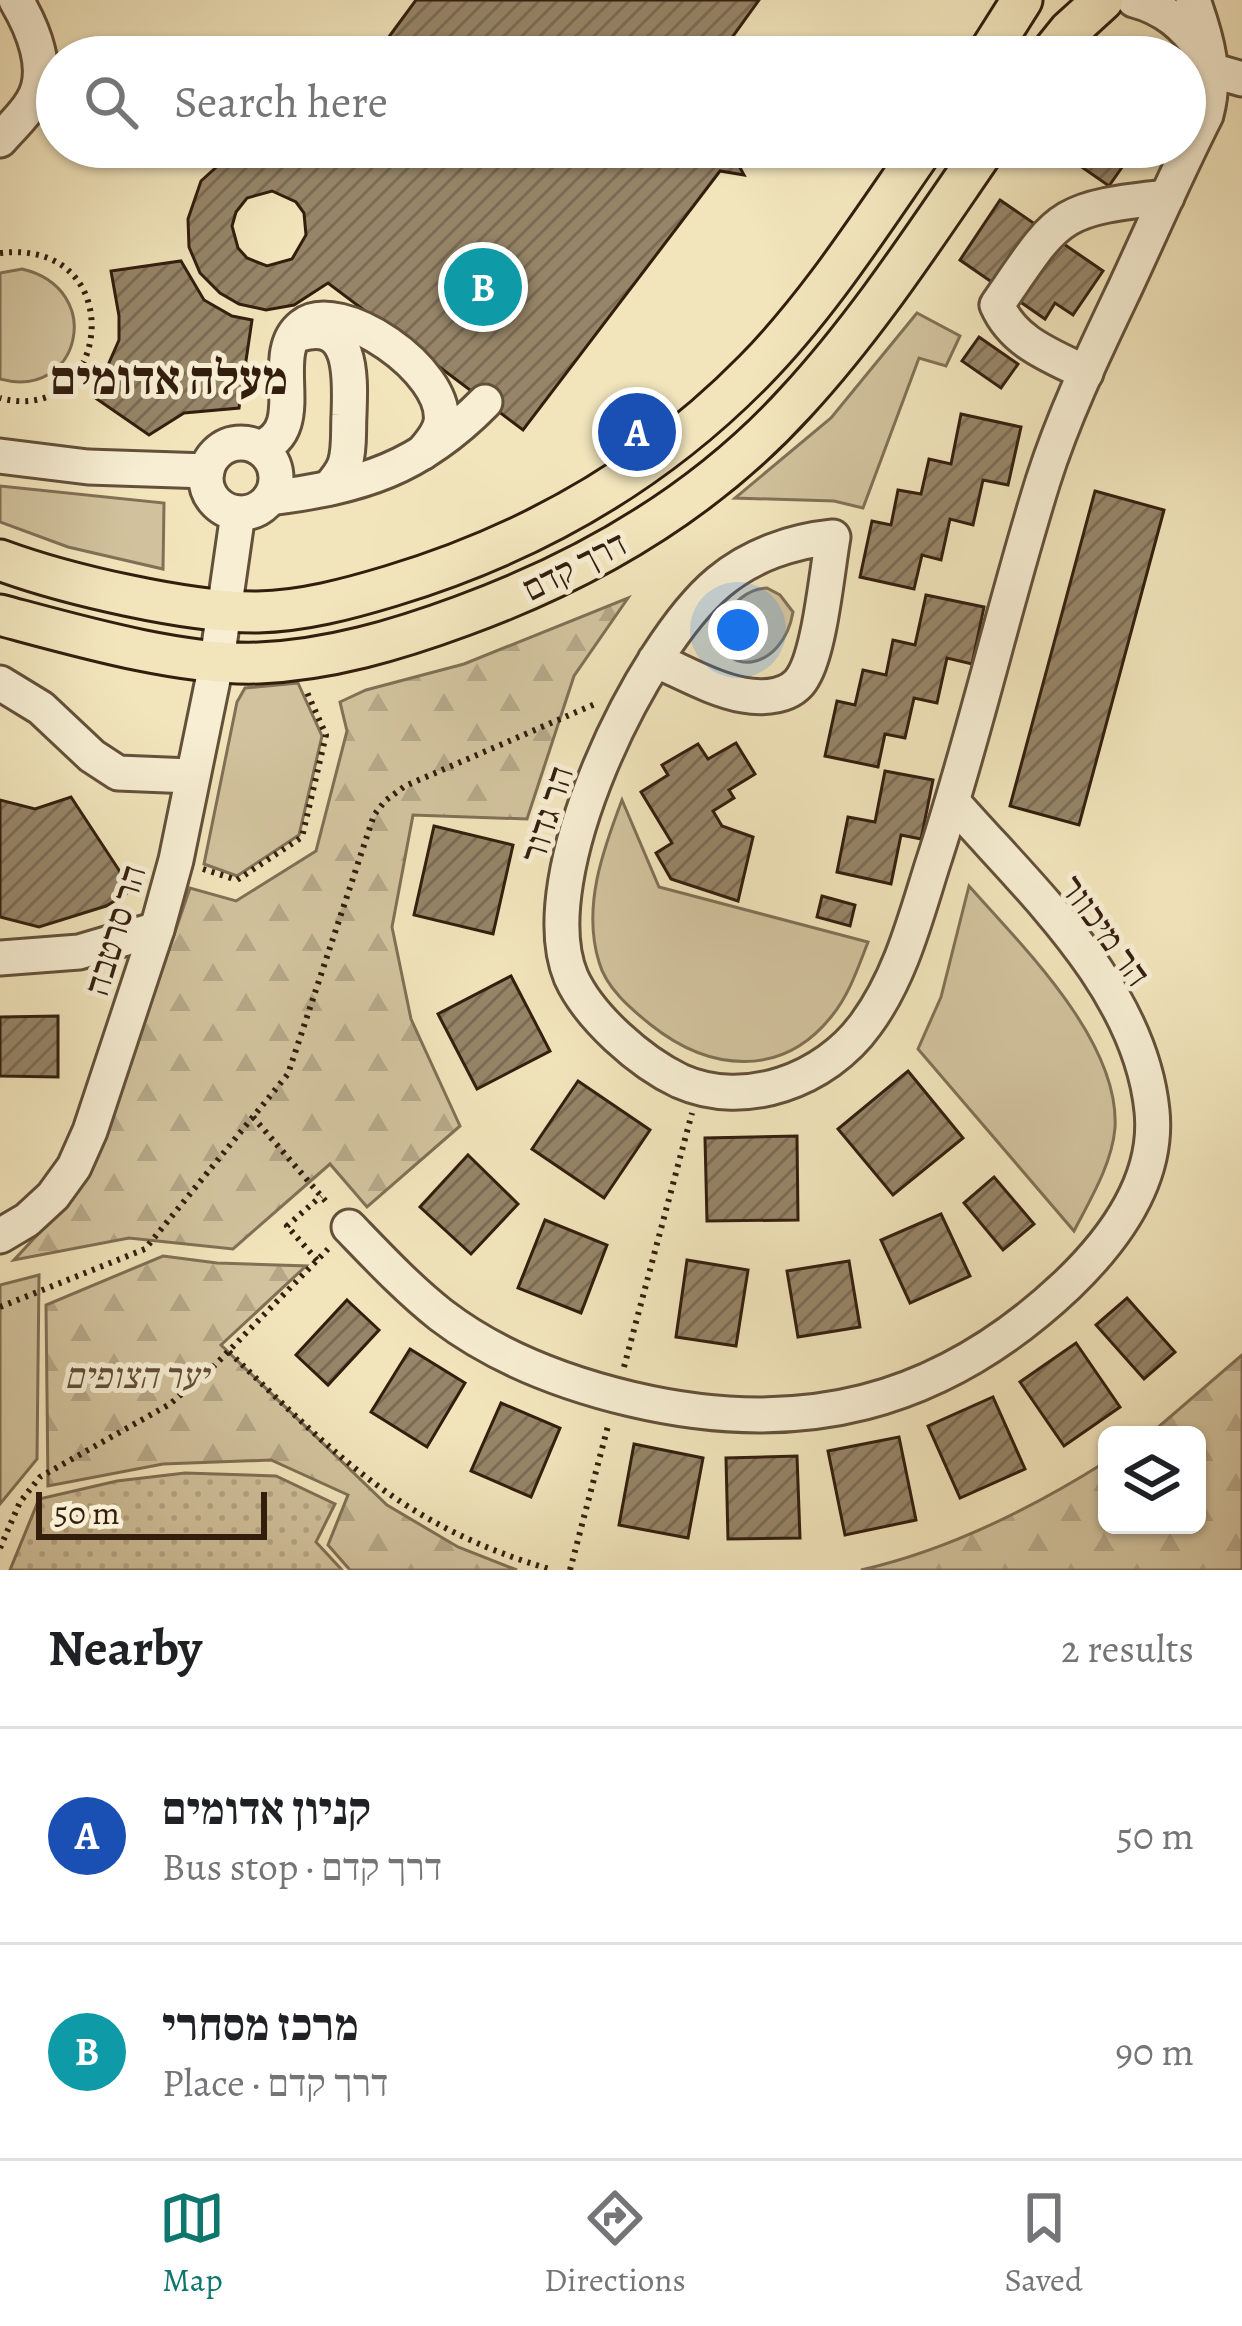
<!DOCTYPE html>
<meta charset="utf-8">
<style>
:root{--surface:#fff;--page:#f2f2f2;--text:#202124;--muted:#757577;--line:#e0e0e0;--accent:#0f766e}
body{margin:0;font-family:Alegreya,"Frank Ruhl Libre",serif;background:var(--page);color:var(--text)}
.controls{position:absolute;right:36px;bottom:36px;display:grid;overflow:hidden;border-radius:18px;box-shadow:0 3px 9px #0004}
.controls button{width:108px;height:108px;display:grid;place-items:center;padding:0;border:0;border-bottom:3px solid var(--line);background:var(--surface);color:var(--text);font:60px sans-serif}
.scale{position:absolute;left:36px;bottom:30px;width:231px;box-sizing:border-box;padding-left:12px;border:6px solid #331e0e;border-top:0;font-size:33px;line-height:42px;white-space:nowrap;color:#331e0e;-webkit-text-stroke:9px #f7eed3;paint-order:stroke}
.you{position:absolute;left:738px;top:630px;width:42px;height:42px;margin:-30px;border:9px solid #fff;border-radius:50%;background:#1a73e8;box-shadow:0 0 0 18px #1a73e833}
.badge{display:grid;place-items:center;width:78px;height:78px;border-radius:50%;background:var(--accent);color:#fff;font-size:39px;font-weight:700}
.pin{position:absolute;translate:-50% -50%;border:6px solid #fff;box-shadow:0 3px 12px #0006}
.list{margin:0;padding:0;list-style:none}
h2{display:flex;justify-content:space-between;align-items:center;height:156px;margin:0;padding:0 48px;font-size:51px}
h2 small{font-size:39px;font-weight:400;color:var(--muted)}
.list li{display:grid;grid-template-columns:78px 1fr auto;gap:36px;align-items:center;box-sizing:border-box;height:216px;padding:0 48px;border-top:3px solid var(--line)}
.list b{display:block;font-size:45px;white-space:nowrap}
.list p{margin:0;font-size:39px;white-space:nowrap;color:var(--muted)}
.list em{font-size:39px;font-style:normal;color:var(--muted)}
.icon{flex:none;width:66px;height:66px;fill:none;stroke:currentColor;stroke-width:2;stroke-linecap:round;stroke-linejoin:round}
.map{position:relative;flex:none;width:1242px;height:1570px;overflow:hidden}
.search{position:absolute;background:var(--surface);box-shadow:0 3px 9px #0004;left:36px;right:36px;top:36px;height:132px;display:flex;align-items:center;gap:30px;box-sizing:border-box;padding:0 42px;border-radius:66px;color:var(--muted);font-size:45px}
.sheet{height:588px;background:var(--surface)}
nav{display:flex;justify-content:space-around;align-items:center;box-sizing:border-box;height:168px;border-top:3px solid var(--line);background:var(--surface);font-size:33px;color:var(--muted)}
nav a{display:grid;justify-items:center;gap:6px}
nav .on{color:var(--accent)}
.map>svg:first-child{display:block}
.grass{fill:url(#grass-dots);stroke:#827056;stroke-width:3}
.forest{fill:url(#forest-firs);stroke:#827056;stroke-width:3}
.park{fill:#d2c39e;stroke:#827056;stroke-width:3}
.building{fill:url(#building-hatch);stroke:#331e0e;stroke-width:3;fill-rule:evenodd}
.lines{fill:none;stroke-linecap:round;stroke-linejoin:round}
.minor-casing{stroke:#63503a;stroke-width:39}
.major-casing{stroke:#331e0e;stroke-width:45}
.path{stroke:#331e0e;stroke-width:6;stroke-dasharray:3 6;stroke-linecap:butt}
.minor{stroke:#f7eed3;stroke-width:33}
.major{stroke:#f2e5bc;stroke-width:39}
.labels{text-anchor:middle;stroke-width:10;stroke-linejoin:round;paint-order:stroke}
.street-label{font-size:36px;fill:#331e0e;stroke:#f7eed3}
.park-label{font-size:36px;font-style:italic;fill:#635039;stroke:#f7eed3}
.district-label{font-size:48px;font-weight:bold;fill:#331e0e;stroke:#f7eed3}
</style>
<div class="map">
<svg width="1242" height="1570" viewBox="0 0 1242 1570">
<defs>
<pattern id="grass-dots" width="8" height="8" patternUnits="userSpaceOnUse" patternTransform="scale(3)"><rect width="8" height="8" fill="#d2c39e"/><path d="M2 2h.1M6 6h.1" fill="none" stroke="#b5a787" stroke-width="1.8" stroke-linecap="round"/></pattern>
<pattern id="forest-firs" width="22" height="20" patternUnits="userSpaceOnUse" patternTransform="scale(3)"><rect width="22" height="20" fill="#d2c39e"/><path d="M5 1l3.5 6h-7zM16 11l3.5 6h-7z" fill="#b5a787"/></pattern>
<pattern id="building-hatch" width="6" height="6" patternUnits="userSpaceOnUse" patternTransform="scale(3)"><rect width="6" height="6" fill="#968568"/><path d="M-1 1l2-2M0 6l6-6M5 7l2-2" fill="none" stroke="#7b6c54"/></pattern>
</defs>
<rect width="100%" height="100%" fill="#f2e5bc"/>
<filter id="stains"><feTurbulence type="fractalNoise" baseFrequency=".00167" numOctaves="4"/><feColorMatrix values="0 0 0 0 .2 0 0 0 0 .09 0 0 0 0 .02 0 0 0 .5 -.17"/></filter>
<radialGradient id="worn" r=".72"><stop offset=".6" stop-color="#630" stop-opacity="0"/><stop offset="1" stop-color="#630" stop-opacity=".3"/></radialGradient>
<!-- grass -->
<polygon class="grass" points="185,1473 276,1476 335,1504 316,1542 342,1570 10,1570 39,1499 117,1481"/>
<!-- forest -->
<g class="forest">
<polygon points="628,598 574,676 527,819 413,815 392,927 411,1019 460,1126 367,1207 330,1164 233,1249 129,1238 14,1260 52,1219 115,1107 190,888 236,901 316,851 347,731 340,702 366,690 464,664"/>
<polygon points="163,1256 217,1263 306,1266 221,1345 387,1505 458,1547 517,1570 350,1570 328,1545 348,1495 271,1460 163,1464 48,1486 46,1305"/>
<path d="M1242 1355V1570H861C949 1550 1031 1509 1107 1461V1525H1197V1435H1149Z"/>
</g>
<!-- park -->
<g class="park">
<path d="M22 269C107 289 80 401 0 379V273Z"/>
<polygon points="917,313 960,336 946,366 919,358 863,508 834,501 735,498 831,418"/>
<polygon points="0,486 164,503 163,569 68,547 0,522"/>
<path d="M767 588 780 595 793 612C783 671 721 681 716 626 731 609 742 589 767 588Z"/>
<polygon points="298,683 322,736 299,835 237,876 204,864 237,702 245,688"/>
<path d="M622 800 659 887 868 942C858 968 849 995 831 1017 781 1079 709 1071 651 1025 631 1009 606 988 599 962 582 907 603 850 622 800Z"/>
<path d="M969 886C1022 946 1120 1041 1115 1128 1112 1164 1090 1200 1074 1231L918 1049 941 997Z"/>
<polygon points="39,1275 37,1459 0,1504 0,1285"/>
</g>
<!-- building -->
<g class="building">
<polygon points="416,0 759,0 718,57 374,57"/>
<path d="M277 147 303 155 309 147H729L744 175 720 171 523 430 328 283 294 305 266 310 239 304 220 293 200 273 189 247 188 219 201 181 222 162 247 150ZM272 191 296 202 304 213 306 235 292 259 267 266 247 258 238 248 232 226 236 212 247 198Z"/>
<polygon points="1053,147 1148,147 1140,159 1132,153 1109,186"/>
<polygon points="1000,200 1103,271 1073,315 1055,303 1045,319 960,260"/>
<polygon points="181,261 204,300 232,316 252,320 239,408 184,413 149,435 94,397 119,340 119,316 111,271"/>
<polygon points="979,337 1018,364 1001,388 962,361"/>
<polygon points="961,414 1021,427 1008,485 983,480 973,525 950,519 941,560 922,555 914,589 860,577 872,521 891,525 898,490 921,494 929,459 951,464"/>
<polygon points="1095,491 1164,510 1079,825 1010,806"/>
<polygon points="926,595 984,607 972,664 947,658 937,703 914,698 905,738 885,734 878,767 825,756 837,701 855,705 863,670 886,675 893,640 915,645"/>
<polygon points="736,743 755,774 729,790 734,798 713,811 722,826 753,837 738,901 671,879 656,853 672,843 641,792 668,775 662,765 698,744 708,759"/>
<polygon points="885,771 933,780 921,839 901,835 891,884 837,872 848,817 875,822"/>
<polygon points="71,797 132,890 106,906 39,927 0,917 0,800 35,809"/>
<polygon points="434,826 513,845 493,934 414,915"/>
<polygon points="822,896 855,905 850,926 817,917"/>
<polygon points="511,976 550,1051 477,1089 438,1014"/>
<polygon points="58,1016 58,1077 0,1076 0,1017"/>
<polygon points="908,1071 963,1138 893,1195 838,1129"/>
<polygon points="578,1081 650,1130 604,1198 532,1149"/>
<polygon points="797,1136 798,1220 707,1221 705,1138"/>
<polygon points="468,1155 518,1204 471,1254 420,1207"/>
<polygon points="994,1177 1034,1224 1003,1250 964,1203"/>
<polygon points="941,1214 970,1276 910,1303 881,1240"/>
<polygon points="545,1220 607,1245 581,1313 518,1288"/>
<polygon points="687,1260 748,1270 736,1346 676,1337"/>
<polygon points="849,1261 860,1327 798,1337 787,1271"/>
<polygon points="1127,1298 1175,1352 1144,1379 1096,1325"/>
<polygon points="347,1300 379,1330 328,1385 296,1355"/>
<polygon points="1076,1343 1120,1407 1064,1446 1020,1382"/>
<polygon points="410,1349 465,1383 427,1447 371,1412"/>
<polygon points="993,1397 1025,1469 960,1498 928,1426"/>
<polygon points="501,1403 560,1428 531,1497 471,1471"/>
<polygon points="899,1437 916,1520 845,1535 828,1451"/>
<polygon points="634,1444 703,1458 688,1538 619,1525"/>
<polygon points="797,1456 800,1538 728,1539 726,1458"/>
</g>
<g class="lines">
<!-- minor casing -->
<g class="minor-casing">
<g id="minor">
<path d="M1134 0C1164 8 1185 25 1202 51"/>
<polyline points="1211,70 1242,79"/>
<path d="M0 140C10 128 24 116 32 102 52 71 32 27 16 0"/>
<path d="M300 334C355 318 350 382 349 415 348 431 350 449 345 464 342 473 335 481 329 488"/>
<path d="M1086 373C1050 355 1014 343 997 305 1059 215 1055 209 1167 197"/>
<circle cx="241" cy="478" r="35"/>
<path d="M259 448C313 430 265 355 302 326 339 296 448 371 441 422 439 434 430 444 422 453"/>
<polyline points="0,456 88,467 207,471"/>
<path d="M270 498C362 486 419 469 485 402"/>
<path d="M655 660C683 672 714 690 743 695 764 699 792 697 803 677 820 650 827 571 833 537 793 541 751 555 719 582 642 646 529 877 571 977 589 1017 640 1062 680 1081 745 1110 826 1080 866 1024 900 978 915 920 932 866 974 739 1003 609 1043 481 1064 415 1095 351 1125 288 1152 230 1177 172 1206 115 1217 74 1207 39 1193 0"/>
<polyline points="0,683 41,708 92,756 118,773 191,776"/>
<polyline points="0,958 79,952 157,929"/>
<path d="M349 1227C378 1257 408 1289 441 1315 497 1358 564 1383 631 1399 800 1439 940 1405 1067 1285 1114 1240 1159 1180 1152 1111 1140 988 1030 890 953 802"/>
<polyline points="0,1236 27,1220 53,1196 74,1167 90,1131 157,929 176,860 217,660 238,513"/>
</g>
</g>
<!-- major casing -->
<g class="major-casing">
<g id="major">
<polyline points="986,57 1022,0"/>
<polyline points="1048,57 1069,31 1103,0"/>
<path d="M0 560C65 584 189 613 258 612 303 611 348 599 391 586 530 544 652 475 754 371 819 305 871 223 924 147"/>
<path d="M0 615C75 635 181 666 259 663 329 660 397 640 462 616 588 570 705 502 796 402 868 324 926 234 986 147"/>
</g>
</g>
<!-- path -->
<g class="path">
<path d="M0 253C133 238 111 428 0 398"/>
<polyline points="203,869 237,880 302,837 326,735 306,690"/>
<polyline points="253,1117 328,1204"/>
<polyline points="317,1260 287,1226 321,1196"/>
<polyline points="0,1307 145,1249 288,1074 374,815 385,801 405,786 595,704"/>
<path d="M229 1352C337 1456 403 1527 553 1570"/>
<polyline points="624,1367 692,1113"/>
<polyline points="0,1548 20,1502 40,1477 170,1404 214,1366 328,1249"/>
<polyline points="570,1570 608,1426"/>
</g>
<!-- minor -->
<use href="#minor" class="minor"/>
<!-- major -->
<use href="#major" class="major"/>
</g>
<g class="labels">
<!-- street labels -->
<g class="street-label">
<text transform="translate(574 565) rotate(-27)" y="13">דרך קדם</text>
<text transform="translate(546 814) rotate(-72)" y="13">הר גדור</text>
<text transform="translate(114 930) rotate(-73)" y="13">הר סרטבה</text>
<text transform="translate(1106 930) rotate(54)" y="13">הר מיכוור</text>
</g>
<!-- park labels -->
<g class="park-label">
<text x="136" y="1388">יער הצופים</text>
</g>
<!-- district labels -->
<g class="district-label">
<text x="169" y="394">מעלה אדומים</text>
</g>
</g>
<rect width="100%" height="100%" filter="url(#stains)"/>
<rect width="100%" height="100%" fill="url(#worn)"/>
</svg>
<div class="controls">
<button><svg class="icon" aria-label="layers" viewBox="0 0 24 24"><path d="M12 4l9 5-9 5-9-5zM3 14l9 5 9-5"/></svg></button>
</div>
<div class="scale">50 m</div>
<div class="you"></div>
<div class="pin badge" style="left:637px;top:432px;background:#1a4fb4">A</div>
<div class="pin badge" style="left:483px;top:287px;background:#0f9aa8">B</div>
<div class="search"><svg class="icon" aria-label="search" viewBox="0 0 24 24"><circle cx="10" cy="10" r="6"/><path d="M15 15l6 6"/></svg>Search here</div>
</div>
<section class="sheet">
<h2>Nearby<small>2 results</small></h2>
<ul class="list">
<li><span class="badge" style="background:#1a4fb4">A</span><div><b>קניון אדומים</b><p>Bus stop · דרך קדם</p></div><em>50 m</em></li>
<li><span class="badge" style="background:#0f9aa8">B</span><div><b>מרכז מסחרי</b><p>Place · דרך קדם</p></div><em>90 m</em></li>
</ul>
</section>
<nav>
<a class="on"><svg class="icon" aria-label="map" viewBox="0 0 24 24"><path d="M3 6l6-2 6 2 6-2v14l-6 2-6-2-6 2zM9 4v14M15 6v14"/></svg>Map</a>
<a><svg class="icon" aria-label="directions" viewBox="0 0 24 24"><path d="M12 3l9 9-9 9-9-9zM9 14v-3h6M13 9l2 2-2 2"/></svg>Directions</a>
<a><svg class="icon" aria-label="saved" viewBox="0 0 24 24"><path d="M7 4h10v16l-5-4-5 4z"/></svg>Saved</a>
</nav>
